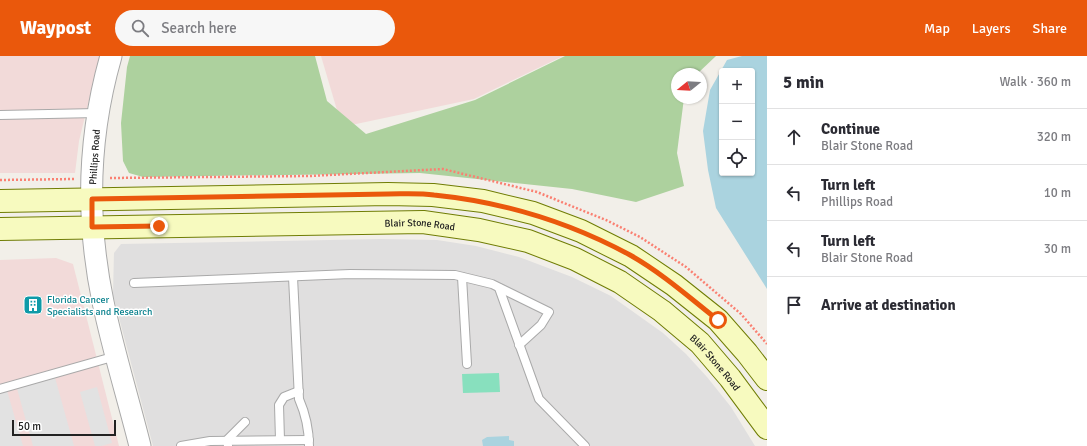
<!DOCTYPE html>
<meta charset="utf-8">
<style>
:root{--surface:#fff;--page:#f7f7f7;--text:#2b2b33;--muted:#7c7c81;--line:#e1e1e2;--accent:#ea580c}
body{margin:0;font-family:Signika,sans-serif;background:var(--page);color:var(--text)}
.controls{position:absolute;right:12px;top:12px;display:grid;overflow:hidden;border-radius:4px;box-shadow:0 1px 3px #0004}
.controls button{width:36px;height:36px;display:grid;place-items:center;padding:0;border:0;border-bottom:1px solid var(--line);background:var(--surface);color:var(--text);font:20px sans-serif}
.compass{position:absolute;left:671px;top:12px;width:36px;height:36px;border-radius:50%;background:var(--surface);box-shadow:0 1px 3px #0004;rotate:252deg}
.scale{position:absolute;left:12px;bottom:10px;width:104px;box-sizing:border-box;padding-left:4px;border:2px solid #222;border-top:0;font-size:11px;line-height:14px;white-space:nowrap;color:#222;-webkit-text-stroke:3px #fff;paint-order:stroke}
.stop{position:absolute;width:12px;height:12px;margin:-9px;border:3px solid #ea580c;border-radius:50%;background:#fff}
.stop.end{background:#ea580c;border-color:#fff;box-shadow:0 1px 4px #0008}
.list{margin:0;padding:0;list-style:none}
h2{display:flex;justify-content:space-between;align-items:center;height:52px;margin:0;padding:0 16px;font-size:17px}
h2 small{font-size:13px;font-weight:400;color:var(--muted)}
.list li{display:grid;grid-template-columns:26px 1fr auto;gap:12px;align-items:center;box-sizing:border-box;height:56px;padding:0 16px;border-top:1px solid var(--line)}
.list b{display:block;font-size:15px;white-space:nowrap}
.list p{margin:0;font-size:13px;white-space:nowrap;color:var(--muted)}
.list em{font-size:13px;font-style:normal;color:var(--muted)}
.icon{flex:none;width:22px;height:22px;fill:none;stroke:currentColor;stroke-width:2;stroke-linecap:round;stroke-linejoin:round}
.map{position:relative;flex:none;width:767px;height:390px;overflow:hidden}
header{display:flex;align-items:center;gap:24px;box-sizing:border-box;height:56px;padding:0 20px;background:var(--accent);color:#fff}
header strong{font-size:19px}
nav{display:flex;gap:22px;margin-inline-start:auto;font-size:14px}
.search{width:280px;height:36px;background:var(--page);display:flex;align-items:center;gap:10px;box-sizing:border-box;padding:0 14px;border-radius:22px;color:var(--muted);font-size:15px}
main{display:flex}
aside{flex:1;background:var(--surface)}
.map>svg:first-child{display:block}
.residential{fill:#e0dfdf}
.commercial{fill:#f2dad9}
.forest{fill:#add19e}
.pitch{fill:#88e0be}
.parking{fill:#e2e2e2}
.water{fill:#aad3df;fill-rule:evenodd}
.lines{fill:none;stroke-linecap:round;stroke-linejoin:round}
.service-casing{stroke:#a9a9a9;stroke-width:10}
.tertiary-casing{stroke:#a9a9a9;stroke-width:23}
.secondary-casing{stroke:#707d05;stroke-width:24}
.path{stroke:#fa8072;stroke-width:2.5;stroke-dasharray:2 2;stroke-linecap:butt}
.service{stroke:#fff;stroke-width:8}
.tertiary{stroke:#fff;stroke-width:21}
.secondary{stroke:#f7fabf;stroke-width:22}
.route{stroke:#ea580c;stroke-width:5}
.labels{text-anchor:middle;stroke-width:3;stroke-linejoin:round;paint-order:stroke}
.street-label{font-size:10px;fill:#222;stroke:#fff}
.culture-label{font-size:10px;fill:#0d838f;stroke:#fff;text-anchor:start}
</style>
<header>
<strong>Waypost</strong>
<div class="search"><svg class="icon" aria-label="search" viewBox="0 0 24 24"><circle cx="10" cy="10" r="6"/><path d="M15 15l6 6"/></svg>Search here</div>
<nav><a>Map</a><a>Layers</a><a>Share</a></nav>
</header>
<main>
<div class="map">
<svg width="767" height="390" viewBox="0 0 767 390">
<rect width="100%" height="100%" fill="#f2efe9"/>
<!-- residential -->
<polygon class="residential" points="380,183 437,184 476,190 519,201 572,221 611,240 663,277 686,298 707,321 731,351 755,390 153,390 113,239 114,197 121,188"/>
<!-- commercial -->
<g class="commercial">
<polygon points="0,0 103,0 90,40 79,85 75,117 0,117"/>
<polygon points="321,0 563,0 474,43 342,71"/>
<polygon points="56,202 73,208 119,390 0,390 0,204"/>
</g>
<!-- forest -->
<polygon class="forest" points="130,0 315,0 327,45 366,78 475,44 565,0 716,0 697,18 677,18 677,42 684,42 677,97 684,130 636,146 572,133 420,117 143,121 129,117 123,105 121,67 127,11"/>
<!-- pitch -->
<polygon class="pitch" points="499,317 500,336 463,337 462,318"/>
<!-- parking -->
<g class="parking">
<polygon points="54,318 74,390 33,390 16,329"/>
<polygon points="6,331 23,390 0,390 0,333"/>
<polygon points="97,331 112,387 101,390 95,390 80,336"/>
</g>
<!-- water -->
<g class="water">
<path d="M742 0H767V233L716 152 708 114 703 75 710 34 727 4ZM722 15H752V117H722Z"/>
<polygon points="509,380 509,384 514,385 514,390 483,390 482,384 487,381"/>
</g>
<g class="lines">
<!-- service casing -->
<g class="service-casing">
<g id="service">
<polyline points="0,59 97,57"/>
<path d="M293 221 299 343C306 359 309 373 309 390"/>
<polyline points="462,221 467,308"/>
<polyline points="134,227 350,218 455,219 492,228 549,256 541,269 519,289"/>
<polyline points="499,232 539,343 585,390"/>
<polyline points="0,333 116,300"/>
<polyline points="280,384 279,349 284,341 299,335"/>
<polyline points="181,390 210,385 309,384"/>
<polyline points="228,390 227,384 245,366"/>
</g>
</g>
<!-- tertiary casing -->
<g class="tertiary-casing">
<path id="tertiary" d="M111 0C88 80 86 164 103 246 113 294 128 342 140 390"/>
</g>
<!-- secondary casing -->
<g class="secondary-casing">
<g id="secondary">
<polyline points="0,145 388,138 433,139 483,145 533,157 581,175 631,200 674,229 718,264 747,297 767,323"/>
<path id="s1" d="M0 173 423 166 479 174 528 185 575 203 620 226 662 255 700 287 730 322 767 372"/>
</g>
</g>
<!-- path -->
<g class="path">
<polyline points="110,122 310,120 443,113 537,136 606,164 640,181 686,211 741,258 767,288"/>
<polyline points="0,124 75,123"/>
</g>
<!-- service -->
<use href="#service" class="service"/>
<!-- tertiary -->
<use href="#tertiary" class="tertiary"/>
<!-- secondary -->
<use href="#secondary" class="secondary"/>
</g>
<g class="lines">
<!-- route -->
<path class="route" d="M159 170 92 171V143L388 138C404 138 419 137 434 139 503 146 569 166 630 199 662 217 690 242 718 264"/>
</g>
<!-- icons -->
<defs>
<g id="building-square" transform="scale(1)"><rect x="-9" y="-9" width="18" height="18" rx="4" fill="#0f9aa8" stroke="#fff"/><path d="M-4-6H4V6H1V3H-1V6H-4ZM-2.5-4.3h1.7v1.8h-1.7ZM.8-4.3h1.7v1.8H.8ZM-2.5-1h1.7V.8h-1.7ZM.8-1h1.7V.8H.8Z" fill="#fff"/></g>
</defs>
<g fill-rule="evenodd">
<use href="#building-square" x="33" y="249"/>
</g>
<g class="labels">
<!-- street labels -->
<g class="street-label">
<text transform="translate(94 101) rotate(-86)" y="4">Phillips Road</text>
<text dy="4" stroke="none"><textPath href="#s1" startOffset="420">Blair Stone Road</textPath></text>
<text dy="4" stroke="none"><textPath href="#s1" startOffset="756">Blair Stone Road</textPath></text>
</g>
<!-- culture labels -->
<g class="culture-label">
<text x="47" y="247">Florida Cancer<tspan x="47" dy="12">Specialists and Research</tspan></text>
</g>
</g>
</svg>
<div class="controls">
<button>+</button>
<button>−</button>
<button><svg class="icon" aria-label="locate" viewBox="0 0 24 24"><circle cx="12" cy="12" r="6"/><path d="M12 2v4M12 18v4M2 12h4M18 12h4"/></svg></button>
</div>
<svg class="compass" viewBox="-18 -18 36 36"><path d="M0-13l5 13h-10z" fill="#e53935"/><path d="M0 13l5-13h-10z" fill="#7c7c81"/></svg>
<div class="scale">50 m</div>
<div class="stop" style="left:718px;top:264px"></div>
<div class="stop end" style="left:159px;top:170px"></div>
</div>
<aside>
<h2>5 min<small>Walk · 360 m</small></h2>
<ul class="list">
<li><svg class="icon" aria-label="ahead" viewBox="0 0 24 24"><path d="M12 20V5M6 11l6-6 6 6"/></svg><div><b>Continue</b><p>Blair Stone Road</p></div><em>320 m</em></li>
<li><svg class="icon" aria-label="left" viewBox="0 0 24 24"><path d="M17 20v-9H6M10 6l-5 5 5 5"/></svg><div><b>Turn left</b><p>Phillips Road</p></div><em>10 m</em></li>
<li><svg class="icon" aria-label="left" viewBox="0 0 24 24"><path d="M17 20v-9H6M10 6l-5 5 5 5"/></svg><div><b>Turn left</b><p>Blair Stone Road</p></div><em>30 m</em></li>
<li><svg class="icon" aria-label="arrive" viewBox="0 0 24 24"><path d="M6 21V4h12l-3 4 3 4H6"/></svg><div><b>Arrive at destination</b></div></li>
</ul>
</aside>
</main>
